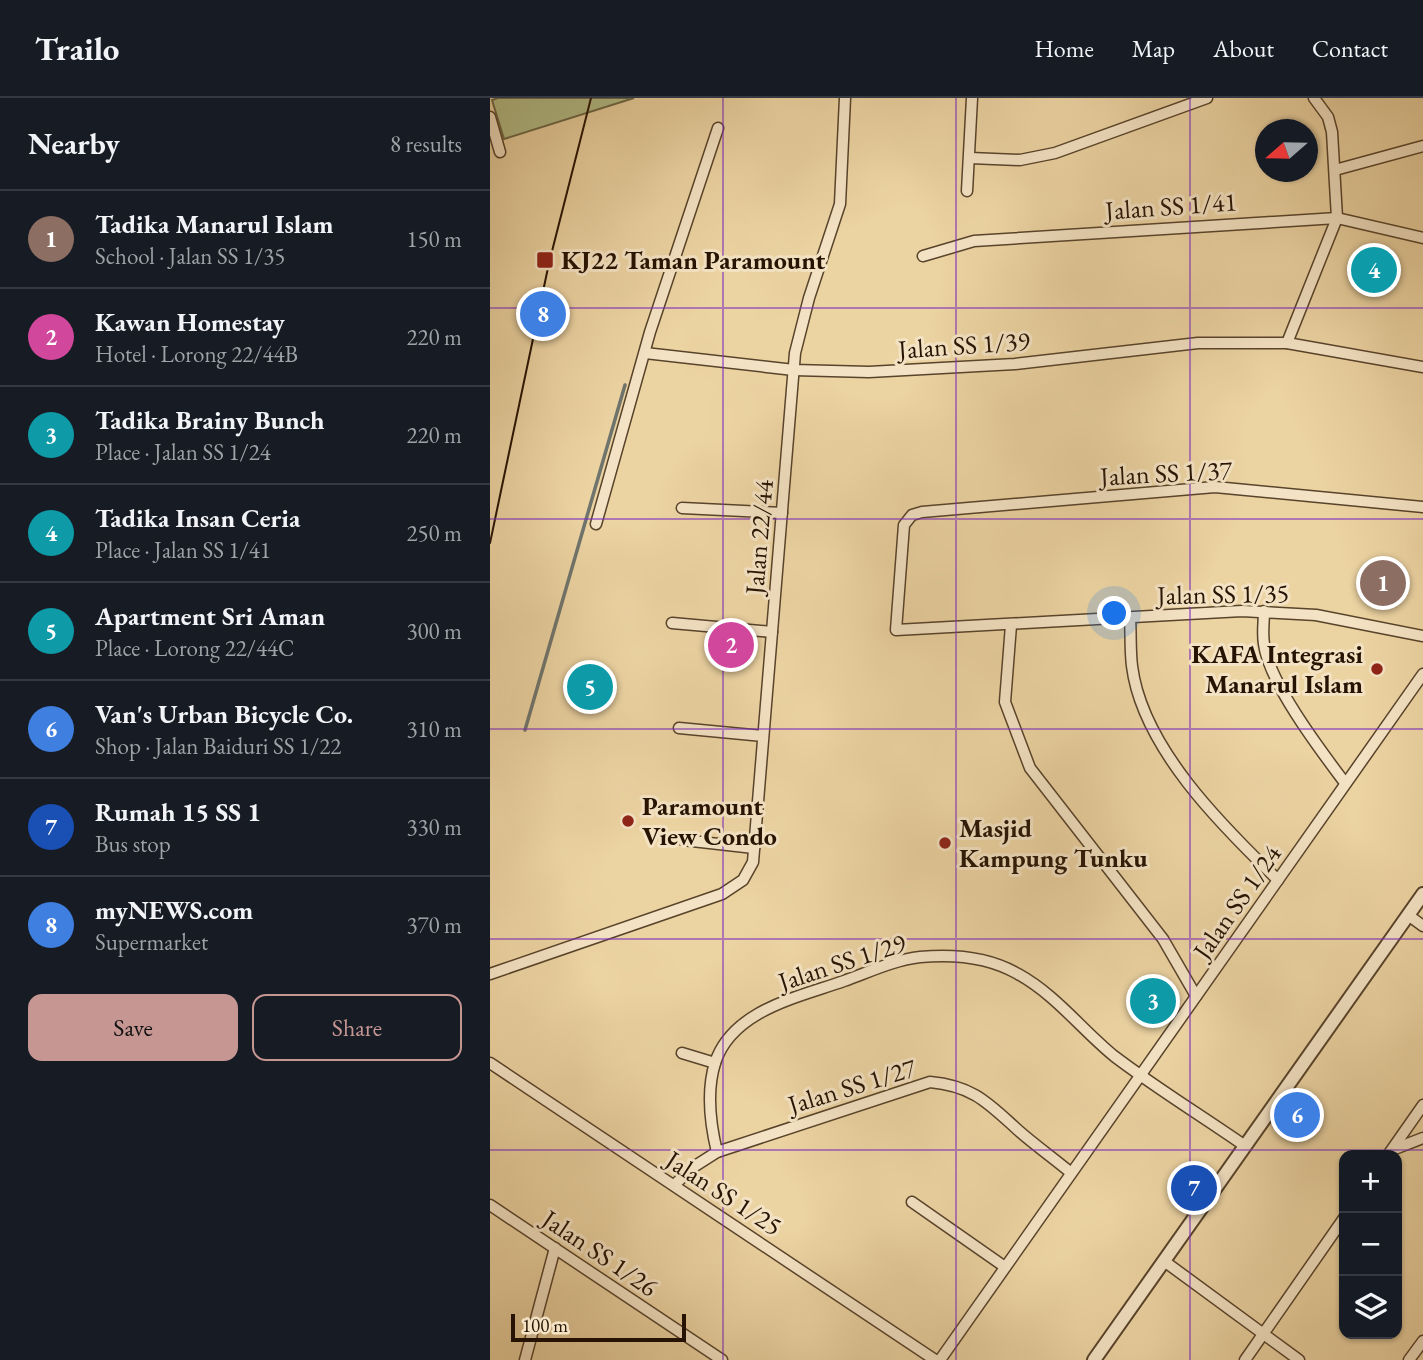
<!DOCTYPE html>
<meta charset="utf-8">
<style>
:root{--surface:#171b24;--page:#242831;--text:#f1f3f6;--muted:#9ea1a6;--line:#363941;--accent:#c59692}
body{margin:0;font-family:"EB Garamond",serif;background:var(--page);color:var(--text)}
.controls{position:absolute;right:21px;bottom:21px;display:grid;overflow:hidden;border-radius:14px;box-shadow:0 2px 5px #0004}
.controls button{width:63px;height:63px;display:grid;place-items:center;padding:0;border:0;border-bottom:2px solid var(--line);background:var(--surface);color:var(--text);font:35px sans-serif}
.compass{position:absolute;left:765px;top:21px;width:63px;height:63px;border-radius:50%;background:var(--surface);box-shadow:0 2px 5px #0004;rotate:250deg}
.scale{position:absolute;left:21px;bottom:18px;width:175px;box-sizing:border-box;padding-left:7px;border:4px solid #271303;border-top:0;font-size:19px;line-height:24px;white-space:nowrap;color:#271303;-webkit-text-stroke:5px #f3e2c3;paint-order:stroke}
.you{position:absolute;left:625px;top:516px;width:24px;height:24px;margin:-18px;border:5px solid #fff;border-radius:50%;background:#1a73e8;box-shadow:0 0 0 10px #1a73e833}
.badge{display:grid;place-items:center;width:46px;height:46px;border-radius:50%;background:var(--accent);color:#fff;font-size:23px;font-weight:700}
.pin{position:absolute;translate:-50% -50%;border:4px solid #fff;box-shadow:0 2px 7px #0006}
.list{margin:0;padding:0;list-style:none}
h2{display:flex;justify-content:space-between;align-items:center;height:91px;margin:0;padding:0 28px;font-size:30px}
h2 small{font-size:23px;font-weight:400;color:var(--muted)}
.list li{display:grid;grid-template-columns:46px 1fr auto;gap:21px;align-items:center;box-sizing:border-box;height:98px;padding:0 28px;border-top:2px solid var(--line)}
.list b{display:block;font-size:26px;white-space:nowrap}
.list p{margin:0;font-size:23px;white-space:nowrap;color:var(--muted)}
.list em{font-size:23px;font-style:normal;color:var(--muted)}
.actions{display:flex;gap:14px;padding:21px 28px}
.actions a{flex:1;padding:16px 0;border:2px solid var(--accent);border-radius:14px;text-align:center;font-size:24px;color:var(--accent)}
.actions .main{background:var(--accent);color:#111}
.icon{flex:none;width:38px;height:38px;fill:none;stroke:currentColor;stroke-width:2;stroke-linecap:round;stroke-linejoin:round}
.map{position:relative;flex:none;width:933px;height:1262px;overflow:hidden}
header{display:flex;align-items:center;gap:42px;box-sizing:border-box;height:98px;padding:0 35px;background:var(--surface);border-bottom:2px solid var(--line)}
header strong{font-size:33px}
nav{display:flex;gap:38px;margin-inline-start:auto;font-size:24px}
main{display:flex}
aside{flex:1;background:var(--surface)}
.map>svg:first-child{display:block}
.green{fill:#b3be89;stroke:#6d6846;stroke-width:2}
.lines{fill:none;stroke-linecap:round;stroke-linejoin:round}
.stream{stroke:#6f746c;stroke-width:3.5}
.minor-casing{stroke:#58432b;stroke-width:13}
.tertiary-casing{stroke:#58432b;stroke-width:16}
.minor{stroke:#f3e2c3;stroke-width:10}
.tertiary{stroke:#f3e2c3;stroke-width:12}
.tram{stroke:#271303;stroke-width:2}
.grid{fill:none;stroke:#7b2cbf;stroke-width:2;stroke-opacity:0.55}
.poi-dot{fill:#8f2418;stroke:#f3e2c3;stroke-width:2.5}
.labels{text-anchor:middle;stroke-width:6;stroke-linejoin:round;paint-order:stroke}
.street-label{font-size:26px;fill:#271303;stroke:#f3e2c3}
.poi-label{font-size:26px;font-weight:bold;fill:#271303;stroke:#f3e2c3;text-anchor:start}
</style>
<header>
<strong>Trailo</strong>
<nav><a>Home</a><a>Map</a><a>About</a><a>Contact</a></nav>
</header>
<main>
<aside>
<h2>Nearby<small>8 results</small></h2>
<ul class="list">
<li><span class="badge" style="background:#8d6e63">1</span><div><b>Tadika Manarul Islam</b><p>School · Jalan SS 1/35</p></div><em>150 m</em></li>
<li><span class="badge" style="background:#d1479c">2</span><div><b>Kawan Homestay</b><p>Hotel · Lorong 22/44B</p></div><em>220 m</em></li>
<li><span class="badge" style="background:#0f9aa8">3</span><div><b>Tadika Brainy Bunch</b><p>Place · Jalan SS 1/24</p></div><em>220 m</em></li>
<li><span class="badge" style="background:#0f9aa8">4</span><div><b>Tadika Insan Ceria</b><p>Place · Jalan SS 1/41</p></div><em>250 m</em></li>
<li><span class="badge" style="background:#0f9aa8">5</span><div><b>Apartment Sri Aman</b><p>Place · Lorong 22/44C</p></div><em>300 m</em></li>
<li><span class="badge" style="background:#3f7fe0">6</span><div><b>Van's Urban Bicycle Co.</b><p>Shop · Jalan Baiduri SS 1/22</p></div><em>310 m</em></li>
<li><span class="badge" style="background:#1a4fb4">7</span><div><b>Rumah 15 SS 1</b><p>Bus stop</p></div><em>330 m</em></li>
<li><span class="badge" style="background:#3f7fe0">8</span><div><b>myNEWS.com</b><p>Supermarket</p></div><em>370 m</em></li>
</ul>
<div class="actions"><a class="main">Save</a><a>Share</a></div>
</aside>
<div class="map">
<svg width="933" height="1262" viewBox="0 0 933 1262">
<rect width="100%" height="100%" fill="#ecd3a2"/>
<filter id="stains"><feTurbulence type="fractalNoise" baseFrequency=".00286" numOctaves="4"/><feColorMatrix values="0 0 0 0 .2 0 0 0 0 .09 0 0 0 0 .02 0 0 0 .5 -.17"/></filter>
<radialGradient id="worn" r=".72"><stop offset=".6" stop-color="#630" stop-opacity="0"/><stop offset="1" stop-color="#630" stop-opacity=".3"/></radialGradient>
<!-- green -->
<polygon class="green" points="8,0 144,0 14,41 2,2"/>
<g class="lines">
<!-- stream -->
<polyline class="stream" points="35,632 135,287"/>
<!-- minor casing -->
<g class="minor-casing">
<g id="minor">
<polyline points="0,19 10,54"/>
<polyline points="480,60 530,62 565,55 717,0"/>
<polyline points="845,72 933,48"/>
<polyline points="477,93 482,0"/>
<polyline points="433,158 484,143 847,120 933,140"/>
<polyline points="797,245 847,120 842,34 838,19 824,0"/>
<polyline points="155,255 304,272 379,274 525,266 708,245 797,245 933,269"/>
<polyline points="933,409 725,389 432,414 422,417 414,427 406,532 752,513 826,517 933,538"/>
<polyline points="192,410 292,415"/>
<polyline points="106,426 160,234 228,30"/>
<path d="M774 513C774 524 772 535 774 546 779 585 831 653 855 685"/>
<path d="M640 520C641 536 640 552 642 568 652 649 732 728 788 782"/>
<polyline points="182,525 282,534"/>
<polyline points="521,527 515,604 540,670 673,841 706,898"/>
<polyline points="189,630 273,638"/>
<polyline points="193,742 264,750"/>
<polyline points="918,817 933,828"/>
<polyline points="0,876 232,796 253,782 263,764 305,255 319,200 350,106 355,0"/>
<polyline points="192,955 225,965"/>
<polyline points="0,965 445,1262"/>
<polyline points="902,1052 933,1040"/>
<path d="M227 1054C220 1025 216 994 225 965 242 912 309 899 354 883 379 874 404 862 430 859 463 856 499 859 528 876 566 897 591 931 624 958 666 990 712 1018 755 1048"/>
<polyline points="898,1057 933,1007"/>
<path d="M184 1087 205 1068 227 1054 440 984C484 988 499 1006 529 1033 545 1047 563 1060 580 1074"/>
<polyline points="422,1104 515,1169"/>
<polyline points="0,1107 232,1262"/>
<polyline points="674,1163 809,1262"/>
<polyline points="35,1262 65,1150"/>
<polyline points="450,1262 933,576"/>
<polyline points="755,1262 854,1120"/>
<polyline points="919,1262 933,1243"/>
</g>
</g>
<!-- tertiary casing -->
<g class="tertiary-casing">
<polyline id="tertiary" points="604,1262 933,796"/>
</g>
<!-- minor -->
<use href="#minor" class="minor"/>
<!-- tertiary -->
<use href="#tertiary" class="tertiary"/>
<!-- tram -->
<polyline class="tram" points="0,445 59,165 101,0"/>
</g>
<!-- grid -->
<path class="grid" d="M233 0V1262M466 0V1262M700 0V1262M0 210H933M0 421H933M0 631H933M0 841H933M0 1052H933"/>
<!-- markers -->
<g class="poi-dot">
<rect x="46" y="153" width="18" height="18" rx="3.5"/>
<circle cx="887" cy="571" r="7"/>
<circle cx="138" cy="723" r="7"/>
<circle cx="455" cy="745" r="7"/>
</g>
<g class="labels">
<!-- street labels -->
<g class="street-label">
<text transform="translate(681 108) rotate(-4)" y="9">Jalan SS 1/41</text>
<text transform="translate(474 247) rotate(-4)" y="9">Jalan SS 1/39</text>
<text transform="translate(676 375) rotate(-3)" y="9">Jalan SS 1/37</text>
<text transform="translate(269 439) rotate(-85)" y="9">Jalan 22/44</text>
<text transform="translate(733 496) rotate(-1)" y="9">Jalan SS 1/35</text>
<text transform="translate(747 804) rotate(-55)" y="9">Jalan SS 1/24</text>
<text transform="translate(352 864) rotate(-18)" y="9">Jalan SS 1/29</text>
<text transform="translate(362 988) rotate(-17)" y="9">Jalan SS 1/27</text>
<text transform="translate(234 1095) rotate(33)" y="9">Jalan SS 1/25</text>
<text transform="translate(110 1155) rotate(34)" y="9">Jalan SS 1/26</text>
</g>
<!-- poi labels -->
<g class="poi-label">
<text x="71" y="171">KJ22 Taman Paramount</text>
<text x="873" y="565" text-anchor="end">KAFA Integrasi<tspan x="873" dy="30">Manarul Islam</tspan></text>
<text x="152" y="717">Paramount<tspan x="152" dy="30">View Condo</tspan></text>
<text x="469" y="739">Masjid<tspan x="469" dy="30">Kampung Tunku</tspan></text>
</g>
</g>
<rect width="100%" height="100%" filter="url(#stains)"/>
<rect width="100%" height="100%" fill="url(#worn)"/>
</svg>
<div class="controls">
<button>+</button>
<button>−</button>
<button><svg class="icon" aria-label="layers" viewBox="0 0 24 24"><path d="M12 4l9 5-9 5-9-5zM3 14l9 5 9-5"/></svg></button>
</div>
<svg class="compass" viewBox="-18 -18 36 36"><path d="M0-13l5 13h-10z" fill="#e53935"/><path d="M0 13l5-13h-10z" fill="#9ea1a6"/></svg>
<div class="scale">100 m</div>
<div class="you"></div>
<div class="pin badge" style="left:893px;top:485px;background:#8d6e63">1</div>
<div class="pin badge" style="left:241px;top:547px;background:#d1479c">2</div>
<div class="pin badge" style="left:663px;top:903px;background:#0f9aa8">3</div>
<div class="pin badge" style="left:884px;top:172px;background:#0f9aa8">4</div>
<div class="pin badge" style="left:100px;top:589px;background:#0f9aa8">5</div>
<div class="pin badge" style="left:807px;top:1017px;background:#3f7fe0">6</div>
<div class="pin badge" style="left:704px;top:1090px;background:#1a4fb4">7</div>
<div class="pin badge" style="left:53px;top:216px;background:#3f7fe0">8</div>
</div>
</main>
